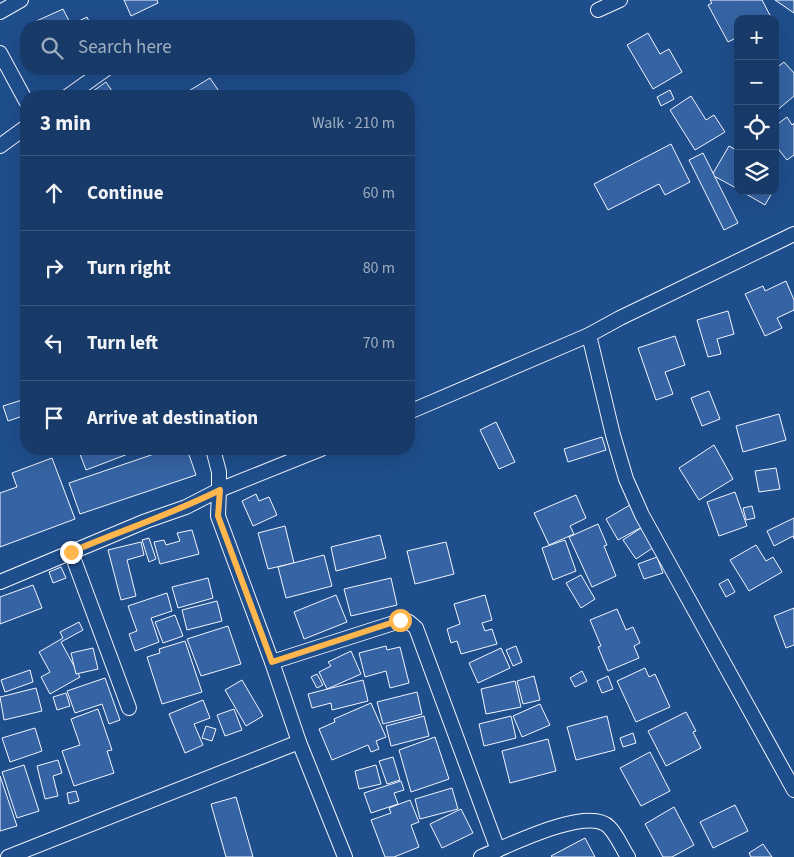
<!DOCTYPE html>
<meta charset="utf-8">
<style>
:root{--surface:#173a69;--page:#244571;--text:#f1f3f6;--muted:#9eadc0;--line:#36547d}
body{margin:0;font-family:"Source Sans 3",sans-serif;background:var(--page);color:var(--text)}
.controls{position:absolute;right:15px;top:15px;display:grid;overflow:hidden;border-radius:10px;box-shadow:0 5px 20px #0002}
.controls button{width:45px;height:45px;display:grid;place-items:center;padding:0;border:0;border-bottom:1px solid var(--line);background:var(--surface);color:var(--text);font:25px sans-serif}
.stop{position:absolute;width:15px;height:15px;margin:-11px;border:4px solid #ffb74d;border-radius:50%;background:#fff}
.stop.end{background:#ffb74d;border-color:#fff;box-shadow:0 1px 5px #0008}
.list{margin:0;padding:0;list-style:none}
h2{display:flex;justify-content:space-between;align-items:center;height:65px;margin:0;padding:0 20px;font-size:21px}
h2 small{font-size:16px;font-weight:400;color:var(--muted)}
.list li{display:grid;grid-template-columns:32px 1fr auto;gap:15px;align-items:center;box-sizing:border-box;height:75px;padding:0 20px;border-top:1px solid var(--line)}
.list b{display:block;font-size:19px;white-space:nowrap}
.list em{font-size:16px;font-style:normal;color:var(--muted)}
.icon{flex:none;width:28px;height:28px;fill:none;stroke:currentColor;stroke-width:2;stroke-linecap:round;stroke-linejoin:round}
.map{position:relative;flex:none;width:794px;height:857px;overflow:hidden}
.search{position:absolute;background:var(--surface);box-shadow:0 5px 20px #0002;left:20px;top:20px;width:395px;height:55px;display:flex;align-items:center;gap:12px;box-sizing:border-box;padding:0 18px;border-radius:20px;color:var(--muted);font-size:19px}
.panel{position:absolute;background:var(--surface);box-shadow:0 5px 20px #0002;left:20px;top:90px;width:395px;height:365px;border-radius:20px}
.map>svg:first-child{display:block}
.building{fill:#3563a3;stroke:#f2f6ff}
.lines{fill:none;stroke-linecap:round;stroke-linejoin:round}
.minor-casing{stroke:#f2f6ff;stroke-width:16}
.minor{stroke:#1f4e8c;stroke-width:14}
.route{stroke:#ffb74d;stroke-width:6}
</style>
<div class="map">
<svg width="794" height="857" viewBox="0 0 794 857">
<rect width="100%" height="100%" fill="#1f4e8c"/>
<!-- building -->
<g class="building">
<polygon points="124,0 157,0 158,3 131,16"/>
<polygon points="710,0 762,0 772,19 738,19 738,37 728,42 708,5 712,3"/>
<polygon points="775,0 794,0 794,13"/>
<polygon points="63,9 71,25 87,17 91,26 34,26 32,23"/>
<polygon points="648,33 660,54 669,49 682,72 653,89 627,45"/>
<polygon points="784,62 794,73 794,96 775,112 775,69"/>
<polygon points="210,78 222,96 183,96 182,95"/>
<polygon points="106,82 114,94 110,96 86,96"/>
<polygon points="670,90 674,99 661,106 657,97"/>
<polygon points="691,96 706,120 714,115 725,132 695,150 670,110"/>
<polygon points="787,117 792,125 794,123 794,155 787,160 775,145 775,126"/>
<polygon points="671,144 690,182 665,195 659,184 608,210 594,184"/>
<polygon points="729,146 738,151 738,189 712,175"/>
<polygon points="703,153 738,223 724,230 689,160"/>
<polygon points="741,191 773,191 765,205"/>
<polygon points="786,281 794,300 794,310 777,318 782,328 765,336 745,294 763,286 765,291"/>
<polygon points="728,311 734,334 717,339 721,354 708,357 697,320"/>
<polygon points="675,336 685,365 665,372 673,394 656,400 638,348"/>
<polygon points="709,391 720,419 702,426 691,398"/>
<polygon points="25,399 26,415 8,421 3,406"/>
<polygon points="779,414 786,440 743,452 736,426"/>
<polygon points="496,422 515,462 499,469 480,430"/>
<polygon points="602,437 606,450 568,462 564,449"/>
<polygon points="714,445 733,479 699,500 679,468"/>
<polygon points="78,449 141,449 86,470"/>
<polygon points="156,449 187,449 196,475 80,514 69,483 157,453"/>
<polygon points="52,458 75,519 0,547 0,493 17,487 12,473"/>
<polygon points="776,468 780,489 759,492 755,471"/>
<polygon points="735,492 747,526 719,536 707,502"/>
<polygon points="256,494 259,501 269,497 277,515 253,526 242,501"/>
<polygon points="576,495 586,518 570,526 574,534 549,545 534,513"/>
<polygon points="630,505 642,527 618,540 606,519"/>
<polygon points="752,506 755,518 746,520 743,508"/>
<polygon points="794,518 794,539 793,536 774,546 767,531"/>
<polygon points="598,524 607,545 604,546 616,576 592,587 569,537"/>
<polygon points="285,526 294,563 268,569 258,533"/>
<polygon points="641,528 654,547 636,559 623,540"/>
<polygon points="192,530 199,554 160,564 154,542 164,540 166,545 180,541 177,533"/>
<polygon points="380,535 386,558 336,571 331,547"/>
<polygon points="149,538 156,559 149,562 142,540"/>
<polygon points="565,540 576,571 553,580 542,548"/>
<polygon points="141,542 144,555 127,560 136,596 121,600 108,550"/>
<polygon points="446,542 454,574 415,584 407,551"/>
<polygon points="756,545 766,561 773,557 782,572 749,591 730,560"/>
<polygon points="324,555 332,586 286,598 278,567"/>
<polygon points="657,557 663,573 644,579 638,564"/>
<polygon points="61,567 66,578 53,583 49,572"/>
<polygon points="581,575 595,599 581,608 566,583"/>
<polygon points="208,578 213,598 178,608 172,587"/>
<polygon points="391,578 397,605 351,616 344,589"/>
<polygon points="728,579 735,592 726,597 719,584"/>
<polygon points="33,585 42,608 0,624 0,597"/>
<polygon points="167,593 172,611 151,618 159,642 135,651 129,634 137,631 128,606"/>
<polygon points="336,595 347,622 304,639 294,612"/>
<polygon points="485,595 492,620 482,623 485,631 492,629 497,644 461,654 457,641 451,643 447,629 460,624 454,604"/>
<polygon points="217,601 222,621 187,630 182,610"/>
<polygon points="794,608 794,645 786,648 774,616"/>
<polygon points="617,609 626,630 633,627 640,643 634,646 639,658 608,671 598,647 601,646 590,620"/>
<polygon points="175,615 183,636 163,643 155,622"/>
<polygon points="79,622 83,630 61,642 80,677 50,694 41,677 50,672 39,652 63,638 60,632"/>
<polygon points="228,626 241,664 201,676 187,639"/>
<polygon points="185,641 202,692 162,704 147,657 160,653 159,649"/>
<polygon points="386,646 387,650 400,647 409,683 390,688 386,671 365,677 359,653"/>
<polygon points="516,646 522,662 513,666 506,650"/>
<polygon points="93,648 98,669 76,674 71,653"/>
<polygon points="501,648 510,668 478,683 469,663"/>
<polygon points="351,651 361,674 327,689 319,672 331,666 328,662"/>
<polygon points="645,668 649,677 655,674 670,707 636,722 617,681"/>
<polygon points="30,670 33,682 5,692 1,680"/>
<polygon points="582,671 587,681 575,687 570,678"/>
<polygon points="317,674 323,685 317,688 311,677"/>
<polygon points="534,676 540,700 523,704 517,681"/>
<polygon points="608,676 613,689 602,693 597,681"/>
<polygon points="105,678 120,720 109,724 102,704 75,713 67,691"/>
<polygon points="242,680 263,716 246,726 225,690"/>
<polygon points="363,680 368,701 332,710 331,703 312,708 308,694"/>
<polygon points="515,681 521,707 486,714 481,689"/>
<polygon points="36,688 42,711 4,720 0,697"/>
<polygon points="417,692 422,714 383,724 377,702"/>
<polygon points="66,693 70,706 57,710 53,697"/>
<polygon points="203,700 210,718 194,724 203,745 185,753 169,714"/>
<polygon points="371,703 386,737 376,741 379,749 371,752 368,745 332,760 319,729 335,722 334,719"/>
<polygon points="540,704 550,725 522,737 513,716"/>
<polygon points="98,709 112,750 107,751 114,773 74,786 62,751 80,745 71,719"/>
<polygon points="234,709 242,730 225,736 217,715"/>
<polygon points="686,712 696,731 693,732 701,748 666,766 648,731"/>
<polygon points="424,716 429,736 391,746 386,726"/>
<polygon points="511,716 516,738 484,746 479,724"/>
<polygon points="607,716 615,750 576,760 567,727"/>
<polygon points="206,726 216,729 212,741 202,738"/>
<polygon points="35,728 42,751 10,762 2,738"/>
<polygon points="633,733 636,743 623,747 620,738"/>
<polygon points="435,737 449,779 411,792 399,750"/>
<polygon points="548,739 556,771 510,783 502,751"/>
<polygon points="650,752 670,791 641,806 620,768"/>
<polygon points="393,757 400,780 387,784 379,761"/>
<polygon points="58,760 62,773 53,776 58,796 45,799 37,766"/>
<polygon points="24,765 39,811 17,818 2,772"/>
<polygon points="376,765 381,784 359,789 355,771"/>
<polygon points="0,776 17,826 0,831"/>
<polygon points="401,781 404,790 394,793 398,804 371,813 364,793"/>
<polygon points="452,788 458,809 420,819 415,799"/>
<polygon points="76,791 79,801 69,804 67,793"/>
<polygon points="236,797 253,857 226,857 211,804"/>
<polygon points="410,800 419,822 411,825 419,847 394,857 385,857 371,820 391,813 389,808"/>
<polygon points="735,805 748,831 713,848 700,822"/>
<polygon points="674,807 694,845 672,857 663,857 645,824"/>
<polygon points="461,809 473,833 442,848 430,824"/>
<polygon points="585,838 595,857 552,857 551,856"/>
<polygon points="763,844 772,857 751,857 749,853"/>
</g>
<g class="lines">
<!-- minor casing -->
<g class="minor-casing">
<g id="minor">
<polyline points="598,10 620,0"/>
<polyline points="0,12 21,0"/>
<polyline points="0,53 26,101"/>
<polyline points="68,96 106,69"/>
<polyline points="0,146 26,127"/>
<polyline points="794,234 620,318 589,335 613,435 626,479 642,515 794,790"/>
<polyline points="409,412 589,335"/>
<polyline points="213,449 219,472 219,490 321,449"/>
<polyline points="71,552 129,708"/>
<polyline points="0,582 146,521 186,507 219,490 218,516 272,662 299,742 345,857"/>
<polyline points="272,662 400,621 409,622 416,628 498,850"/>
<polyline points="8,857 299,742"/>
<path d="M481 857C506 847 588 805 609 827 617 835 622 848 628 857"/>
</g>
</g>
<!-- minor -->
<use href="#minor" class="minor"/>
</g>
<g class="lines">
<!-- route -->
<path class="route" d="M71 552C120 531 172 514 220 490L218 516 272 662 400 620"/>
</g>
</svg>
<div class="controls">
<button>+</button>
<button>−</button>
<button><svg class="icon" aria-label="locate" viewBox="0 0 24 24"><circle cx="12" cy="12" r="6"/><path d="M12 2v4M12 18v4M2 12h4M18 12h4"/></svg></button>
<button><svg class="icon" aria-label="layers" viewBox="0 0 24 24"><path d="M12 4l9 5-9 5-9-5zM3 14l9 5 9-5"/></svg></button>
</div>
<div class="stop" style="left:400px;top:620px"></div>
<div class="stop end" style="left:71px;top:552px"></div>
<div class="search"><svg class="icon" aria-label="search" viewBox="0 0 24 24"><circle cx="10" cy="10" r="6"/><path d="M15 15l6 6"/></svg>Search here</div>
<section class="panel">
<h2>3 min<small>Walk · 210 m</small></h2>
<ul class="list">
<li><svg class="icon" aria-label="ahead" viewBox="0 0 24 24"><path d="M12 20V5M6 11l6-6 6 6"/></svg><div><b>Continue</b></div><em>60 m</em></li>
<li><svg class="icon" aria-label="right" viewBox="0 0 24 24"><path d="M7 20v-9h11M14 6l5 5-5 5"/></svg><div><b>Turn right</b></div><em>80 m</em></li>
<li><svg class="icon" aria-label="left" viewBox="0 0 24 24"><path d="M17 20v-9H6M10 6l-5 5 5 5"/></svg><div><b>Turn left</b></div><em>70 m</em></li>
<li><svg class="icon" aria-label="arrive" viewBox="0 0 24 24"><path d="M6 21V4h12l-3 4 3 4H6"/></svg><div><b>Arrive at destination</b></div></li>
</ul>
</section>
</div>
